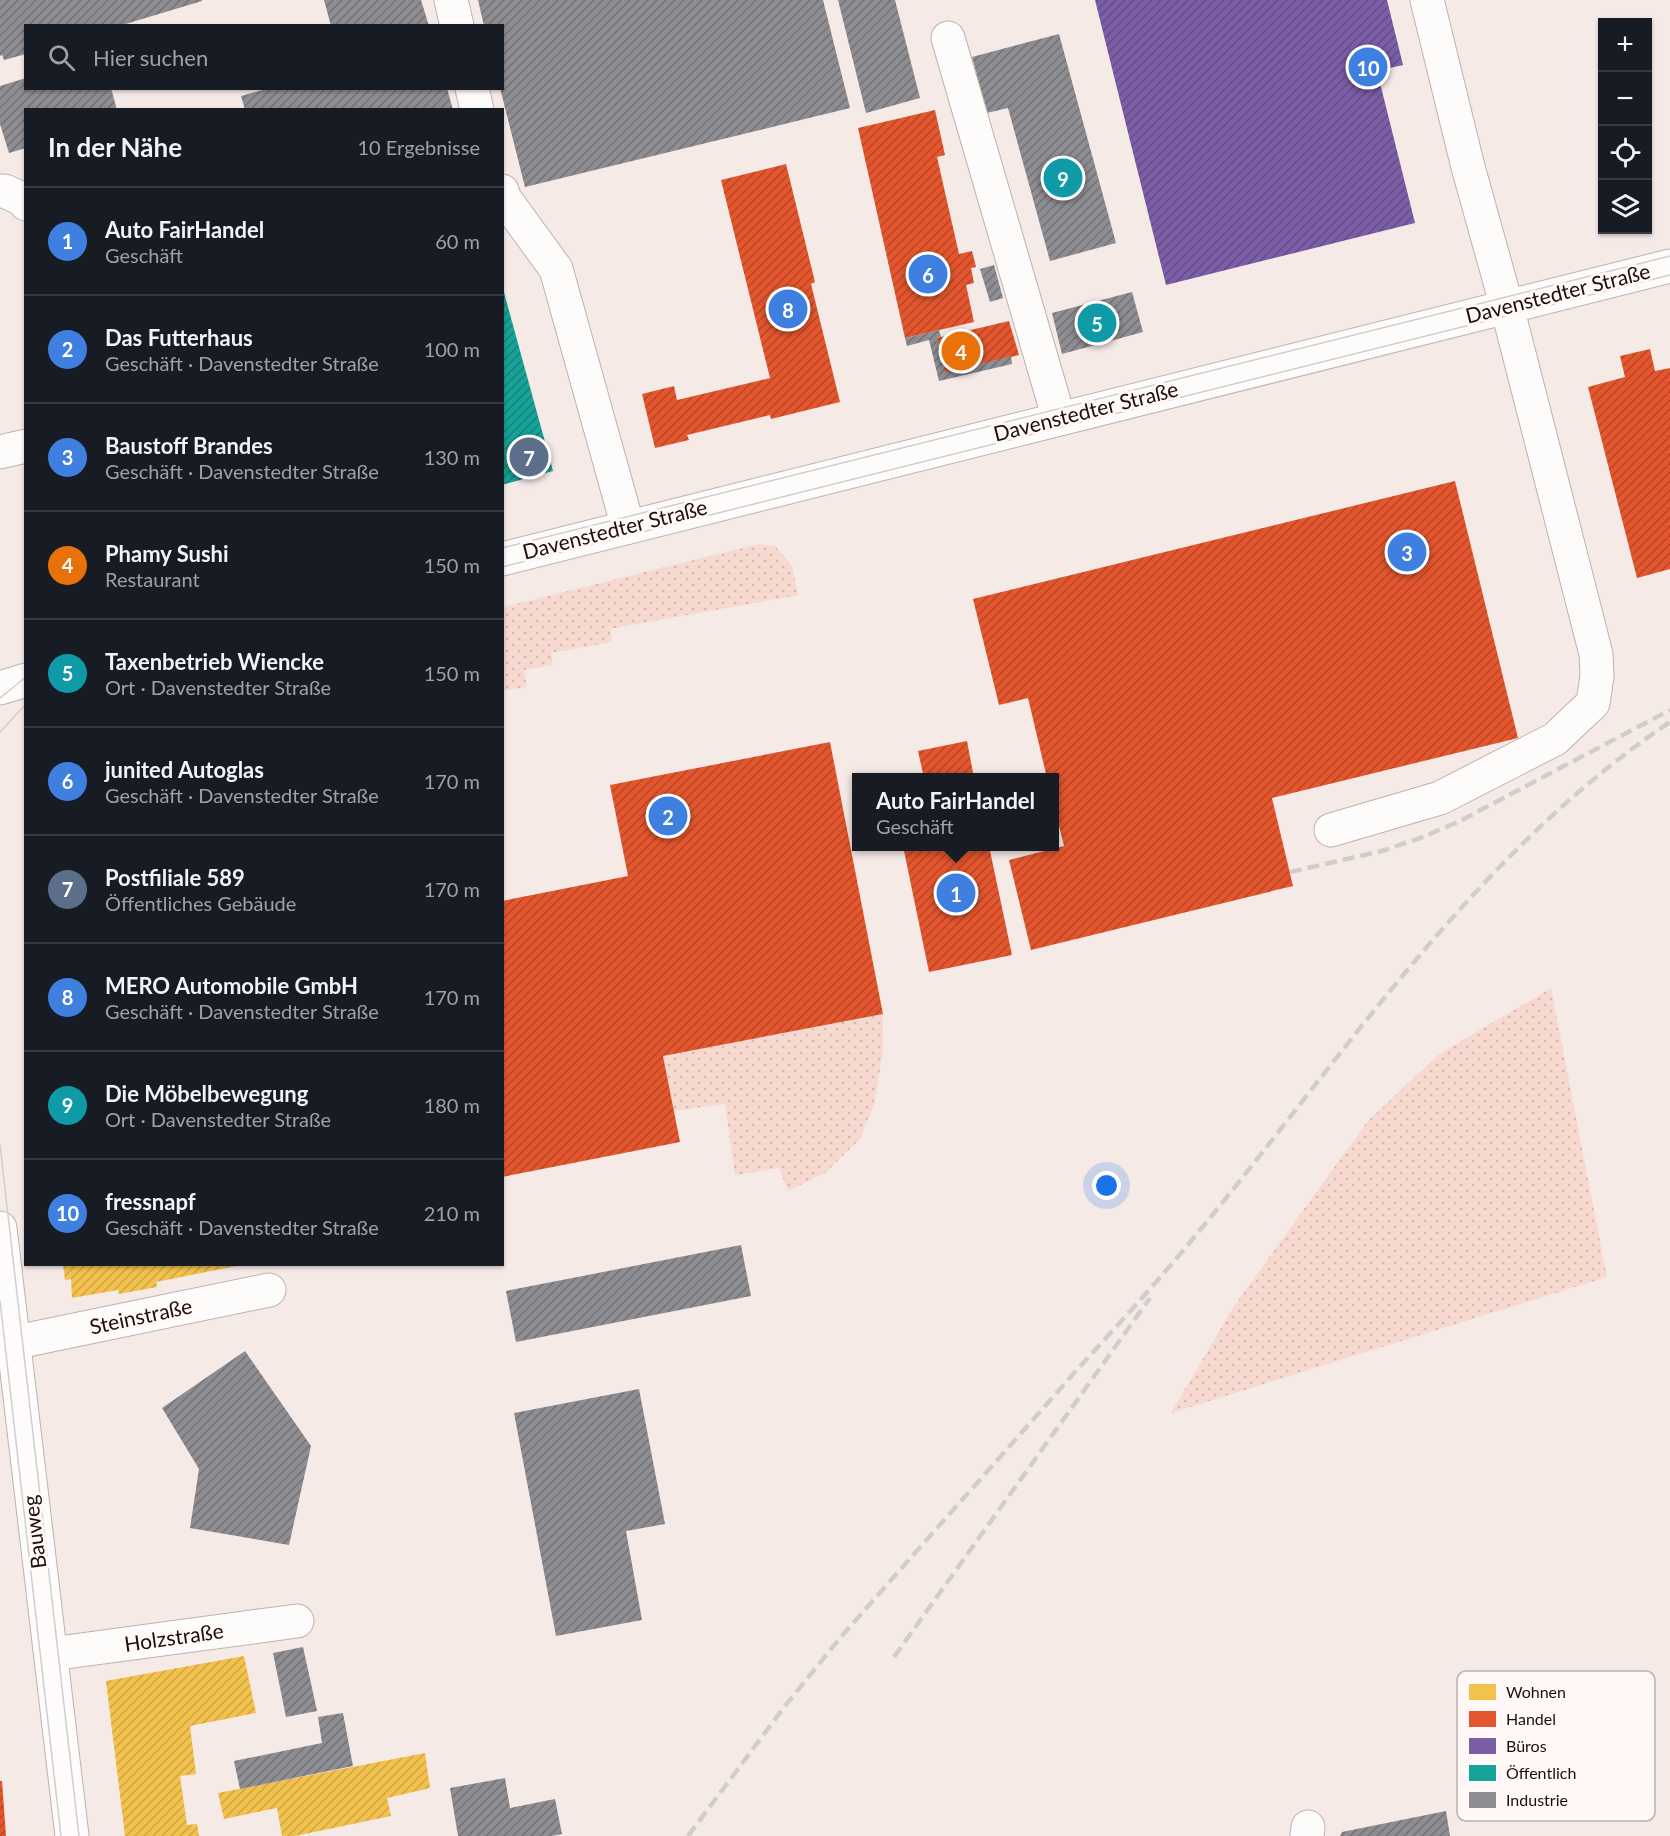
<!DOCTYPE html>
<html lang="de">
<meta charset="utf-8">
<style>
:root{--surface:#171b24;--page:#20242c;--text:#f1f3f6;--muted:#9ea1a6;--line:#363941;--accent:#b3afaf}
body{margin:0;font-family:Lato,sans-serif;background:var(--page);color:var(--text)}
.controls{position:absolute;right:18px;top:18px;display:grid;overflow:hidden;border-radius:0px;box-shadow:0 2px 4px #0004}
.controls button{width:54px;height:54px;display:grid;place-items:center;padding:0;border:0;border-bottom:2px solid var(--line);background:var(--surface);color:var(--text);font:30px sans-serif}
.you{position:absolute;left:1107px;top:1186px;width:21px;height:21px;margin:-15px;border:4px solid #fff;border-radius:50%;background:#1a73e8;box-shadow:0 0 0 9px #1a73e833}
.badge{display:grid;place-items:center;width:39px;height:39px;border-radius:50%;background:var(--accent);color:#fff;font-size:20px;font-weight:700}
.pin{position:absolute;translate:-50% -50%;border:3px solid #fff;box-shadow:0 2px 6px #0006}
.popup{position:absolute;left:852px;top:773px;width:207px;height:78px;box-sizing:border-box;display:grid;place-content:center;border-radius:0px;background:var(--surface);filter:drop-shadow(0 2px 4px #0005);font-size:20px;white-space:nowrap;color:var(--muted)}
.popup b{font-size:22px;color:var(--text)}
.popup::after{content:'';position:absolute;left:50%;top:100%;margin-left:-12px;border:12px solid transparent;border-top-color:var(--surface)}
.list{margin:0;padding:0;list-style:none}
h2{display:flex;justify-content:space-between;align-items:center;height:78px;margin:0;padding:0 24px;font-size:26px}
h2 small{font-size:20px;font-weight:400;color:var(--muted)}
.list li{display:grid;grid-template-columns:39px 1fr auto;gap:18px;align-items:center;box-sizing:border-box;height:108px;padding:0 24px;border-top:2px solid var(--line)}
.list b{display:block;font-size:22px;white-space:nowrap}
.list p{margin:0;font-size:20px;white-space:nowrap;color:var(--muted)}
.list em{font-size:20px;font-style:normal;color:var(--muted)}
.icon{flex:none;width:33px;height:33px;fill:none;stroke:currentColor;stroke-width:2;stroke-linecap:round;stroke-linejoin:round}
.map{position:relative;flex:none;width:1670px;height:1836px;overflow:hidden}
.search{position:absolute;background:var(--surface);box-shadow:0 2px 4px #0004;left:24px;top:24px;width:480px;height:66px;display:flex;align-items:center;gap:15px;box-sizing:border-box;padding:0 21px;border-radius:0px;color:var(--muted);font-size:22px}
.panel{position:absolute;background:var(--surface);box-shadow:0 2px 4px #0004;left:24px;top:108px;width:480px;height:1158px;border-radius:0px}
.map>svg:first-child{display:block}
.grass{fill:url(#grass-dots)}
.homes{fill:url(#homes-hatch)}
.shops{fill:url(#shops-hatch)}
.offices{fill:url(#offices-hatch)}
.public{fill:url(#public-hatch)}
.industry{fill:url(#industry-hatch)}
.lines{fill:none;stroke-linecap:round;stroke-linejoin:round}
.minor-casing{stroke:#bdb2af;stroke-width:35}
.minor{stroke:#fefcfb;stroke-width:33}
.tram{stroke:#d1cdcd;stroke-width:1.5}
.rail{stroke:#d1cdcd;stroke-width:4.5;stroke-dasharray:12 6;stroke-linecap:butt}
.labels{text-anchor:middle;stroke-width:6;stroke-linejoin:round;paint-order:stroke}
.street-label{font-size:21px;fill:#1a0f0c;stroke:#fff8f6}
.key{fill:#fff8f6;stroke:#bab2b0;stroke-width:1.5}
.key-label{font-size:16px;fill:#1a0f0c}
</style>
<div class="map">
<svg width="1670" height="1836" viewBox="0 0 1670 1836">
<defs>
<pattern id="grass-dots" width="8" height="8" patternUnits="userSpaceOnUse" patternTransform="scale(1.5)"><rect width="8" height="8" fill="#f7d9d0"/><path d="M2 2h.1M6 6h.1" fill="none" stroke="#d3b9b1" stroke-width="1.8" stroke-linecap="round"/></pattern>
<pattern id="homes-hatch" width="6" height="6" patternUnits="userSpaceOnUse" patternTransform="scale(1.5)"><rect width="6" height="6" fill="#f2c14e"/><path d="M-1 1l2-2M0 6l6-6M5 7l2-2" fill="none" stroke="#cfa543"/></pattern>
<pattern id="shops-hatch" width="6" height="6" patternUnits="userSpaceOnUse" patternTransform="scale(1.5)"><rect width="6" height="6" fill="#e4572e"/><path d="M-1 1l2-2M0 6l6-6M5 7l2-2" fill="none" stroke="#b84626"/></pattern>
<pattern id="offices-hatch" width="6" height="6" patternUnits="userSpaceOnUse" patternTransform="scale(1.5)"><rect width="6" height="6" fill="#7b5ea7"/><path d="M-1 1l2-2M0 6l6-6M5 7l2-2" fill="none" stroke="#644c86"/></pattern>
<pattern id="public-hatch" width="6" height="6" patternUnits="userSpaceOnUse" patternTransform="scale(1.5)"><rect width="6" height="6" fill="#17a398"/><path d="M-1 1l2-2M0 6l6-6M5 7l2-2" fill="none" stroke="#14837a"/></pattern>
<pattern id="industry-hatch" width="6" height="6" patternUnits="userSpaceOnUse" patternTransform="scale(1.5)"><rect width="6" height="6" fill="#8d8d92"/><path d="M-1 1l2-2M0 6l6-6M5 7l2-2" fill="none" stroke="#727276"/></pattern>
</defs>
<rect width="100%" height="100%" fill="#f6eae7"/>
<!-- grass -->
<g class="grass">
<polygon points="759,544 775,546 792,566 798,595 610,629 612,642 551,653 553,665 524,670 527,687 503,691 503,607"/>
<polygon points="1551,988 1607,1277 1171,1413 1234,1306 1367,1122 1438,1055"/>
<polygon points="883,1014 883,1051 874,1105 859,1140 825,1173 788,1191 779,1168 735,1175 725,1104 674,1111 663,1056"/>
</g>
<!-- homes -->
<g class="homes">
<polygon points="63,1264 235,1264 236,1266 156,1282 157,1287 119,1294 118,1290 72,1298 71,1279 65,1280"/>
<polygon points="244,1656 256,1713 190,1726 196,1774 180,1776 187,1825 197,1824 199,1836 125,1836 106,1681"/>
<polygon points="425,1753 430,1788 387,1798 391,1816 295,1836 282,1836 277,1808 224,1819 218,1793"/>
</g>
<!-- shops -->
<g class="shops">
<polygon points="935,110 945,155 937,157 959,254 972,251 976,267 971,268 974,283 966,285 974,322 905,338 858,128"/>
<polygon points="786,164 815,282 811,284 840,402 771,419 770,415 687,435 689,440 655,448 642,394 674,386 677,400 770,378 721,180"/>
<polygon points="1009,321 1019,355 945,373 937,338"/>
<polygon points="1650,349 1655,371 1670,368 1670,569 1637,578 1588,387 1625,377 1620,356"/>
<polygon points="1455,481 1518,738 1272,798 1293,886 1031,950 1009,860 1064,846 1055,809 1055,778 1047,778 1028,698 999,705 973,599"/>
<polygon points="967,741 974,778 924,778 918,751"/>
<polygon points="830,742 883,1014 663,1056 680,1142 502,1177 502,901 628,876 610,785"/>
<polygon points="903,846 989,846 1012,955 929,972"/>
<polygon points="0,1781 2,1781 6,1836 0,1836"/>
</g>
<!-- offices -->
<polygon class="offices" points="1095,0 1387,0 1403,65 1377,71 1415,223 1166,285"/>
<!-- public -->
<polygon class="public" points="502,285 553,471 502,485"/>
<!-- industry -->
<g class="industry">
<polygon points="0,0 202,0 202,1 119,26 26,26 26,54 4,60 2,55 0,56"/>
<polygon points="324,0 421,0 429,26 331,26"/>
<polygon points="478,0 823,0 850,108 525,187 500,88 502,88 502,26 484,26"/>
<polygon points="838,0 895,0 920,98 866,113"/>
<polygon points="1059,34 1116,243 1050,261 1008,108 987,113 972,57"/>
<polygon points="26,78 26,88 111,88 117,110 26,110 26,148 9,153 0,124 0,86"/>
<polygon points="270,88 447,88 453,110 245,110 241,96"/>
<polygon points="994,265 1003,298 990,302 980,269"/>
<polygon points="1132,292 1143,332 1062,354 1052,313"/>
<polygon points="939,330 941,337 937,338 945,373 1011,356 1012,364 939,381 929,340 907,346 905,338"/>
<polygon points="741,1245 751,1296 516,1342 506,1291"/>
<polygon points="245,1351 311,1446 289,1545 190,1528 199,1469 162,1408"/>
<polygon points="639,1389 665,1524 626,1531 642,1620 556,1636 514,1413"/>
<polygon points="303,1647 317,1711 286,1717 273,1653"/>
<polygon points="343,1713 353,1766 240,1789 234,1761 322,1743 318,1717"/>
<polygon points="505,1778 510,1808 555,1799 562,1834 552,1836 458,1836 450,1788"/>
<polygon points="1446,1811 1450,1836 1340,1836 1342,1832"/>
</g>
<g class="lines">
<!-- minor casing -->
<g class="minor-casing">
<g id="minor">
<polyline points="451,0 457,26"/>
<polyline points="948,38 1059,419"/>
<polyline points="472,88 477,110"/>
<polyline points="0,191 5,191 24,200 26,204"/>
<polyline points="502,191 505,199 556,269 628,527"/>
<polyline points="0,452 26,446"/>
<polyline points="502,559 1670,266"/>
<polyline points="0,688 26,680"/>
<polyline points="1331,830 1440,798 1555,739 1593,703 1597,676 1596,654 1507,307 1468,167 1427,0"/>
<polyline points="0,1228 72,1836"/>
<polyline points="12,1343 269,1290"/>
<polyline points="51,1654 297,1621"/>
<polyline points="1307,1836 1308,1827"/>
</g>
</g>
<!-- minor -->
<use href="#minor" class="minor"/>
<!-- tram -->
<g class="tram">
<polyline points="502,548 1670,256"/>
<polyline points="502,567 1670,275"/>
<polyline points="0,698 26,677"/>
<polyline points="0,732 26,704"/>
<polyline points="0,1145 79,1836"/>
<polyline points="0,1301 61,1836"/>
</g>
<!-- rail -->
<g class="rail">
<polyline points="1290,872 1382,851 1420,838 1458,822 1670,710"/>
<polyline points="894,1657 1150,1298"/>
<path d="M688 1836 785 1706 840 1638C918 1549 997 1461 1075 1372 1114 1329 1154 1286 1191 1241 1340 1062 1473 854 1670 722"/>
</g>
</g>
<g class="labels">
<!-- street labels -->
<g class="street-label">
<text transform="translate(1558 294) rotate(-14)" y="7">Davenstedter Straße</text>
<text transform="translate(1086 412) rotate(-14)" y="7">Davenstedter Straße</text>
<text transform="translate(615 530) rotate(-14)" y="7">Davenstedter Straße</text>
<text transform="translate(141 1317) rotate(-12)" y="7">Steinstraße</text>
<text transform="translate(35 1532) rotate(-97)" y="7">Bauweg</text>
<text transform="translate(174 1638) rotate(-8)" y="7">Holzstraße</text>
</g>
</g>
<!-- legend -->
<rect x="1457" y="1671" width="198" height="150" rx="9" class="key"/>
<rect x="1469" y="1684" width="27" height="16" fill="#f2c14e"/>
<rect x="1469" y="1711" width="27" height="16" fill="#e4572e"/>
<rect x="1469" y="1738" width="27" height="16" fill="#7b5ea7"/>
<rect x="1469" y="1765" width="27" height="16" fill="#17a398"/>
<rect x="1469" y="1792" width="27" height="16" fill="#8d8d92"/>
<g class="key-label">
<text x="1506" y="1698">Wohnen</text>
<text x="1506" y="1725">Handel</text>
<text x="1506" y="1752">Büros</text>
<text x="1506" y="1779">Öffentlich</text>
<text x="1506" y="1806">Industrie</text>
</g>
</svg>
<div class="controls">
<button>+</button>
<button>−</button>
<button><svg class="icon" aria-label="locate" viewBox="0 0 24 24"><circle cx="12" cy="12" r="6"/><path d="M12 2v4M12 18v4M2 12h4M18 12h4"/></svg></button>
<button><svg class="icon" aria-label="layers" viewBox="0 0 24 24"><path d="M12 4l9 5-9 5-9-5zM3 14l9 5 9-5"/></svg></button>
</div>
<div class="you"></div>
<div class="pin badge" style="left:956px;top:893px;background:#3f7fe0">1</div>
<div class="popup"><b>Auto FairHandel</b>Geschäft</div>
<div class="pin badge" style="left:668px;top:816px;background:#3f7fe0">2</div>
<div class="pin badge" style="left:1407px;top:552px;background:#3f7fe0">3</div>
<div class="pin badge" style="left:961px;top:351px;background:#e8710a">4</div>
<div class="pin badge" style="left:1097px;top:323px;background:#0f9aa8">5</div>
<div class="pin badge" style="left:928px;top:274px;background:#3f7fe0">6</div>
<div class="pin badge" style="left:529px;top:457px;background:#5c6f8a">7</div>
<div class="pin badge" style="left:788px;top:309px;background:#3f7fe0">8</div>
<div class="pin badge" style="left:1063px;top:178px;background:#0f9aa8">9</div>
<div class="pin badge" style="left:1368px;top:67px;background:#3f7fe0">10</div>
<div class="search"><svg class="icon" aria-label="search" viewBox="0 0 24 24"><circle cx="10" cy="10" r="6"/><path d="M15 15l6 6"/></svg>Hier suchen</div>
<section class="panel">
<h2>In der Nähe<small>10 Ergebnisse</small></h2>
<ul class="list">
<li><span class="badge" style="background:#3f7fe0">1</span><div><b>Auto FairHandel</b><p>Geschäft</p></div><em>60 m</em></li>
<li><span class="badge" style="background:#3f7fe0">2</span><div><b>Das Futterhaus</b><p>Geschäft · Davenstedter Straße</p></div><em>100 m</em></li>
<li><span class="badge" style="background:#3f7fe0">3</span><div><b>Baustoff Brandes</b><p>Geschäft · Davenstedter Straße</p></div><em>130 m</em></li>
<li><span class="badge" style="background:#e8710a">4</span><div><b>Phamy Sushi</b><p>Restaurant</p></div><em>150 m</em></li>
<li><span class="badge" style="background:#0f9aa8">5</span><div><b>Taxenbetrieb Wiencke</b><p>Ort · Davenstedter Straße</p></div><em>150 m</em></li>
<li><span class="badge" style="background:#3f7fe0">6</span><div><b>junited Autoglas</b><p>Geschäft · Davenstedter Straße</p></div><em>170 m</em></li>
<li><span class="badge" style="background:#5c6f8a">7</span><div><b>Postfiliale 589</b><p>Öffentliches Gebäude</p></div><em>170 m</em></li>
<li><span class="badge" style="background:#3f7fe0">8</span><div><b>MERO Automobile GmbH</b><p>Geschäft · Davenstedter Straße</p></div><em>170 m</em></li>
<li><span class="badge" style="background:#0f9aa8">9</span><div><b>Die Möbelbewegung</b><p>Ort · Davenstedter Straße</p></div><em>180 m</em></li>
<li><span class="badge" style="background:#3f7fe0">10</span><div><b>fressnapf</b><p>Geschäft · Davenstedter Straße</p></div><em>210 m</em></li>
</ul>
</section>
</div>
